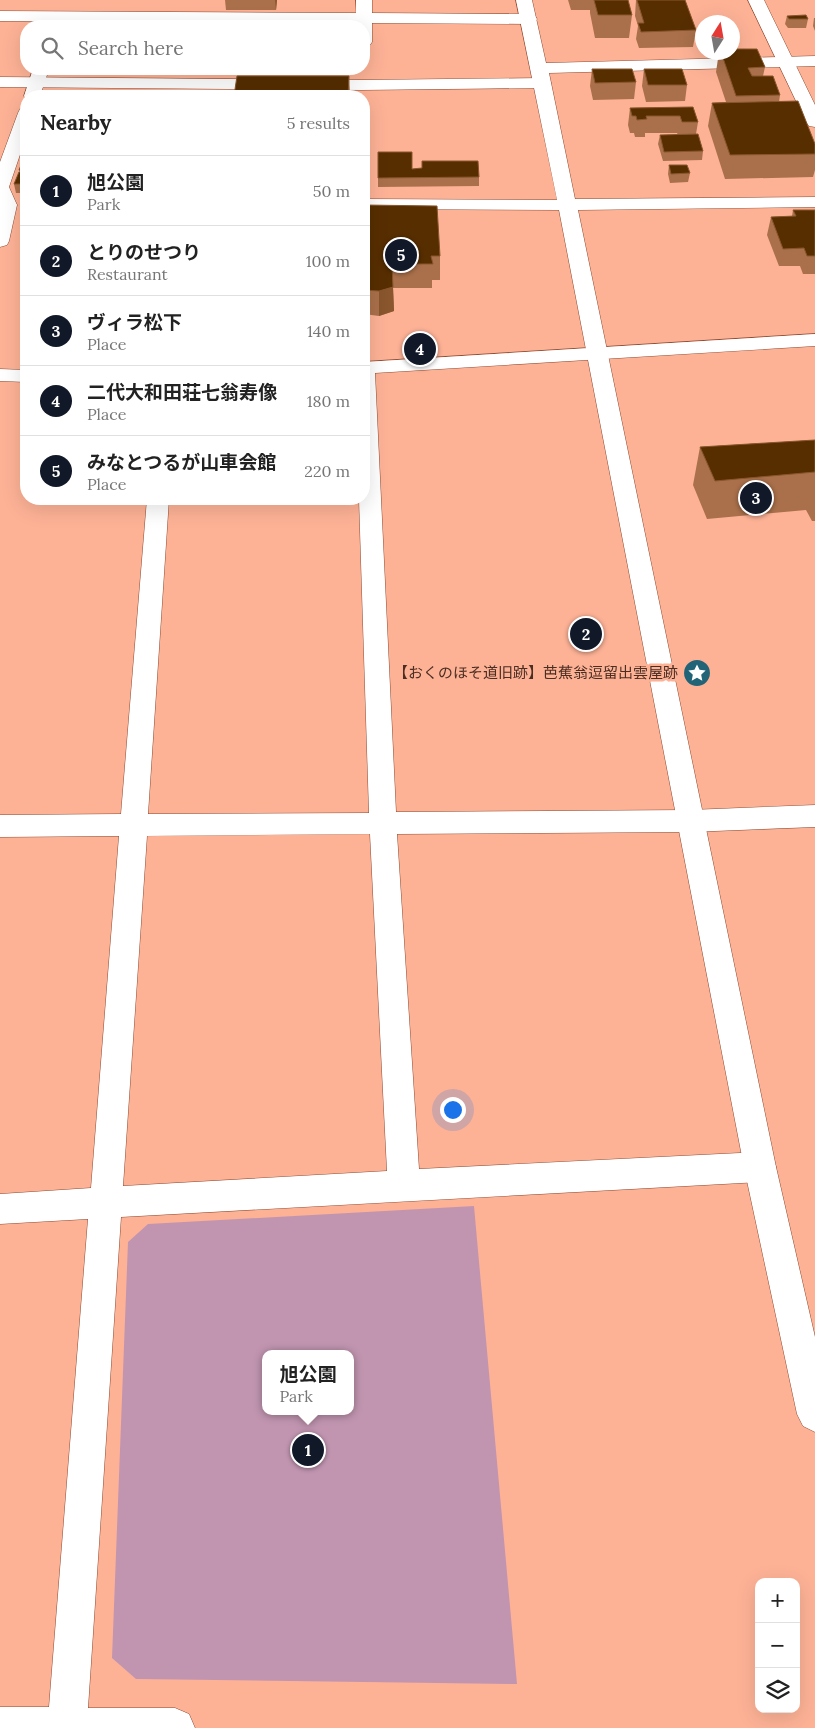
<!DOCTYPE html>
<meta charset="utf-8">
<style>
:root{--surface:#fff;--page:#f6f6f6;--text:#222;--muted:#767676;--line:#e0e0e0;--accent:#111827}
body{margin:0;font-family:Lora,"Noto Sans JP",serif;background:var(--page);color:var(--text)}
.controls{position:absolute;right:15px;bottom:15px;display:grid;overflow:hidden;border-radius:10px;box-shadow:0 5px 20px #0002}
.controls button{width:45px;height:45px;display:grid;place-items:center;padding:0;border:0;border-bottom:1px solid var(--line);background:var(--surface);color:var(--text);font:25px sans-serif}
.compass{position:absolute;left:695px;top:15px;width:45px;height:45px;border-radius:50%;background:var(--surface);box-shadow:0 5px 20px #0002;rotate:11deg}
.you{position:absolute;left:452px;top:1109px;width:18px;height:18px;margin:-12px;border:4px solid #fff;border-radius:50%;background:#1a73e8;box-shadow:0 0 0 8px #1a73e833}
.badge{display:grid;place-items:center;width:32px;height:32px;border-radius:50%;background:var(--accent);color:#fff;font-size:16px;font-weight:700}
.pin{position:absolute;translate:-50% -50%;border:2px solid #fff;box-shadow:0 1px 5px #0006}
.popup{position:absolute;left:262px;top:1350px;width:92px;height:65px;box-sizing:border-box;display:grid;place-content:center;border-radius:10px;background:var(--surface);filter:drop-shadow(0 1px 4px #0005);font-size:16px;white-space:nowrap;color:var(--muted)}
.popup b{font-size:19px;color:var(--text)}
.popup::after{content:'';position:absolute;left:50%;top:100%;margin-left:-10px;border:10px solid transparent;border-top-color:var(--surface)}
.list{margin:0;padding:0;list-style:none}
h2{display:flex;justify-content:space-between;align-items:center;height:65px;margin:0;padding:0 20px;font-size:21px}
h2 small{font-size:16px;font-weight:400;color:var(--muted)}
.list li{display:grid;grid-template-columns:32px 1fr auto;gap:15px;align-items:center;box-sizing:border-box;height:70px;padding:0 20px;border-top:1px solid var(--line)}
.list b{display:block;font-size:19px;white-space:nowrap}
.list p{margin:0;font-size:16px;white-space:nowrap;color:var(--muted)}
.list em{font-size:16px;font-style:normal;color:var(--muted)}
.icon{flex:none;width:28px;height:28px;fill:none;stroke:currentColor;stroke-width:2;stroke-linecap:round;stroke-linejoin:round}
.map{position:relative;flex:none;width:815px;height:1728px;overflow:hidden}
.search{position:absolute;background:var(--surface);box-shadow:0 5px 20px #0002;left:20px;top:20px;width:350px;height:55px;display:flex;align-items:center;gap:12px;box-sizing:border-box;padding:0 18px;border-radius:20px;color:var(--muted);font-size:19px}
.panel{position:absolute;background:var(--surface);box-shadow:0 5px 20px #0002;left:20px;top:90px;width:350px;height:415px;border-radius:20px}
.map>svg:first-child{display:block}
.green{fill:#c195b0;fill-rule:evenodd}
.lines{fill:none;stroke-linecap:round;stroke-linejoin:round}
.street-casing{stroke:#8b4a31;stroke-width:1}
.secondary-casing{stroke:#8b4a31;stroke-width:1}
.street{fill:#fff;fill-rule:evenodd}
.secondary{fill:#fff;fill-rule:evenodd}
.wall{fill:#aa704b}
.shaded-wall{fill:#89562d}
.building{fill:#572e00;stroke:#89562d}
.labels{text-anchor:middle;stroke-width:5;stroke-linejoin:round;paint-order:stroke}
.poi-label{font-size:15px;fill:#4b2e22;stroke:#fdb296;text-anchor:end}
</style>
<div class="map">
<svg width="815" height="1728" viewBox="0 0 815 1728">
<rect width="100%" height="100%" fill="#fdb296"/>
<!-- green -->
<path class="green" d="M474 1206 517 1684 136 1679 112 1658 128 1242 148 1224ZM266 1354H350V1411H266Z"/>
<g class="lines">
<!-- street casing -->
<g class="street-casing">
<g id="street">
<polygon points="356,0 372,0 372,13 529,14 535,16 537,19 535,22 529,24 372,23 372,42 370,45 364,47 364,26 356,26 356,23 0,21 0,11 356,13"/>
<polygon points="748,0 764,0 815,105 815,127 809,126 806,122"/>
<polygon points="0,77 361,80 543,78 549,80 551,83 549,86 543,88 361,90 0,87"/>
<polygon points="8,200 14,201 17,205 9,241 7,245 0,247 0,203"/>
<path d="M815 334V346L375 373 396 812 690 810 815 805V827L690 832 397 834 419 1169 760 1152 771 1156 776 1167 771 1178 760 1182 121 1217 88 1708H175L189 1714 195 1728H0V1707H49L88 1219 0 1224V1194L91 1188 119 836 0 837V815L121 814 147 499H169L148 814 369 813 359 499H364V362ZM370 834 387 1171 123 1186 147 836Z"/>
<polygon points="0,369 26,370 26,382 0,381"/>
</g>
</g>
<!-- secondary casing -->
<g class="secondary-casing">
<g id="secondary">
<polygon points="516,0 532,0 546,63 815,56 815,66 549,73 575,199 815,197 815,207 578,210 776,1167 815,1337 815,1432 803,1426 797,1414 744,1167 559,210 364,209 364,199 557,200"/>
<polygon points="56,12 61,14 64,17 61,26 45,26 51,14"/>
<polygon points="33,69 49,69 40,96 26,96 26,100 24,96"/>
<polygon points="26,108 26,137 9,187 17,205 14,209 8,210 0,207 0,162 18,113 20,109"/>
</g>
</g>
<!-- street -->
<use href="#street" class="street"/>
<!-- secondary -->
<use href="#secondary" class="secondary"/>
</g>
<!-- wall -->
<g class="wall">
<polygon points="225,0 277,0 276,10 226,10"/>
<polygon points="568,0 628,0 632,15 629,38 595,38 590,13 590,10 571,10"/>
<polygon points="636,0 685,0 696,30 693,47 639,48 636,39 638,26 635,16"/>
<polygon points="787,16 808,19 806,28 788,28 785,24"/>
<polygon points="814,18 815,18 815,31 813,26"/>
<polygon points="719,52 732,52 765,67 763,76 780,95 779,102 815,144 815,170 813,177 725,179 708,126 712,103 726,102 716,72"/>
<polygon points="592,69 636,82 634,99 593,100 590,86"/>
<polygon points="644,69 687,85 685,101 646,102 642,86"/>
<polygon points="693,107 698,122 696,134 703,151 702,160 663,161 658,144 660,135 678,135 677,133 645,133 645,137 635,137 634,133 630,133 628,125 630,108"/>
<polygon points="26,130 26,193 16,193 14,184 20,172 19,170 26,158 22,142"/>
<polygon points="378,152 412,169 422,168 422,161 479,177 479,186 378,187"/>
<polygon points="669,165 690,173 688,182 670,183 668,174"/>
<polygon points="364,205 440,256 440,280 432,280 432,288 393,288 394,311 379,316 364,314"/>
<polygon points="793,210 815,210 815,274 803,274 800,266 779,266 767,235 771,217 792,216"/>
<polygon points="815,440 815,521 812,521 806,510 707,519 693,485 700,447"/>
</g>
<!-- shaded-wall -->
<g class="shaded-wall">
<polygon points="275,0 277,0 276,10"/>
<polygon points="349,76 350,96 348,96"/>
<polygon points="393,287 394,311 379,316 379,291"/>
</g>
<!-- building -->
<g class="building">
<polygon points="594,0 628,0 632,15 598,15"/>
<polygon points="637,0 685,0 696,30 641,32 638,23 644,23"/>
<polygon points="806,15 808,19 789,19 787,16"/>
<polygon points="732,49 757,49 765,67 748,68 752,76 773,76 780,95 736,96 721,52 732,52"/>
<polygon points="592,69 632,69 636,82 595,83"/>
<polygon points="644,69 682,69 687,85 648,85"/>
<polygon points="237,76 349,76 348,96 234,96"/>
<polygon points="798,101 815,144 815,154 730,155 712,103"/>
<polygon points="693,107 698,122 682,122 680,116 646,116 647,119 637,120 636,116 632,116 630,108"/>
<polygon points="26,130 26,142 22,142"/>
<polygon points="698,134 703,151 664,152 660,135"/>
<polygon points="378,152 412,152 412,169 422,168 422,161 478,161 479,177 378,178"/>
<polygon points="24,158 26,158 26,170 19,170"/>
<polygon points="669,165 687,165 690,173 671,174"/>
<polygon points="19,172 26,172 26,184 14,184"/>
<polygon points="364,205 437,206 440,256 431,256 433,264 392,264 393,287 379,291 364,290"/>
<polygon points="793,210 815,210 815,256 807,256 804,248 783,249 771,217 796,216"/>
<polygon points="815,440 815,472 715,481 700,447"/>
</g>
<!-- icons -->
<defs>
<g id="sight-disc" transform="scale(1.4375)"><circle r="9.5" fill="#216377" stroke="#fdb296"/><path d="M0-6L1.8-2.2L6-1.7L2.9 1.2L3.7 5.4L0 3.3L-3.7 5.4L-2.9 1.2L-6-1.7L-1.8-2.2Z" fill="#fff"/></g>
</defs>
<g fill-rule="evenodd">
<use href="#sight-disc" x="697" y="673"/>
</g>
<g class="labels">
<!-- poi labels -->
<g class="poi-label">
<text x="678" y="678">【おくのほそ道旧跡】芭蕉翁逗留出雲屋跡</text>
</g>
</g>
</svg>
<div class="controls">
<button>+</button>
<button>−</button>
<button><svg class="icon" aria-label="layers" viewBox="0 0 24 24"><path d="M12 4l9 5-9 5-9-5zM3 14l9 5 9-5"/></svg></button>
</div>
<svg class="compass" viewBox="-18 -18 36 36"><path d="M0-13l5 13h-10z" fill="#e53935"/><path d="M0 13l5-13h-10z" fill="#767676"/></svg>
<div class="you"></div>
<div class="pin badge" style="left:308px;top:1450px">1</div>
<div class="popup"><b>旭公園</b>Park</div>
<div class="pin badge" style="left:586px;top:634px">2</div>
<div class="pin badge" style="left:756px;top:498px">3</div>
<div class="pin badge" style="left:420px;top:349px">4</div>
<div class="pin badge" style="left:401px;top:255px">5</div>
<div class="search"><svg class="icon" aria-label="search" viewBox="0 0 24 24"><circle cx="10" cy="10" r="6"/><path d="M15 15l6 6"/></svg>Search here</div>
<section class="panel">
<h2>Nearby<small>5 results</small></h2>
<ul class="list">
<li><span class="badge">1</span><div><b>旭公園</b><p>Park</p></div><em>50 m</em></li>
<li><span class="badge">2</span><div><b>とりのせつり</b><p>Restaurant</p></div><em>100 m</em></li>
<li><span class="badge">3</span><div><b>ヴィラ松下</b><p>Place</p></div><em>140 m</em></li>
<li><span class="badge">4</span><div><b>二代大和田荘七翁寿像</b><p>Place</p></div><em>180 m</em></li>
<li><span class="badge">5</span><div><b>みなとつるが山車会館</b><p>Place</p></div><em>220 m</em></li>
</ul>
</section>
</div>
